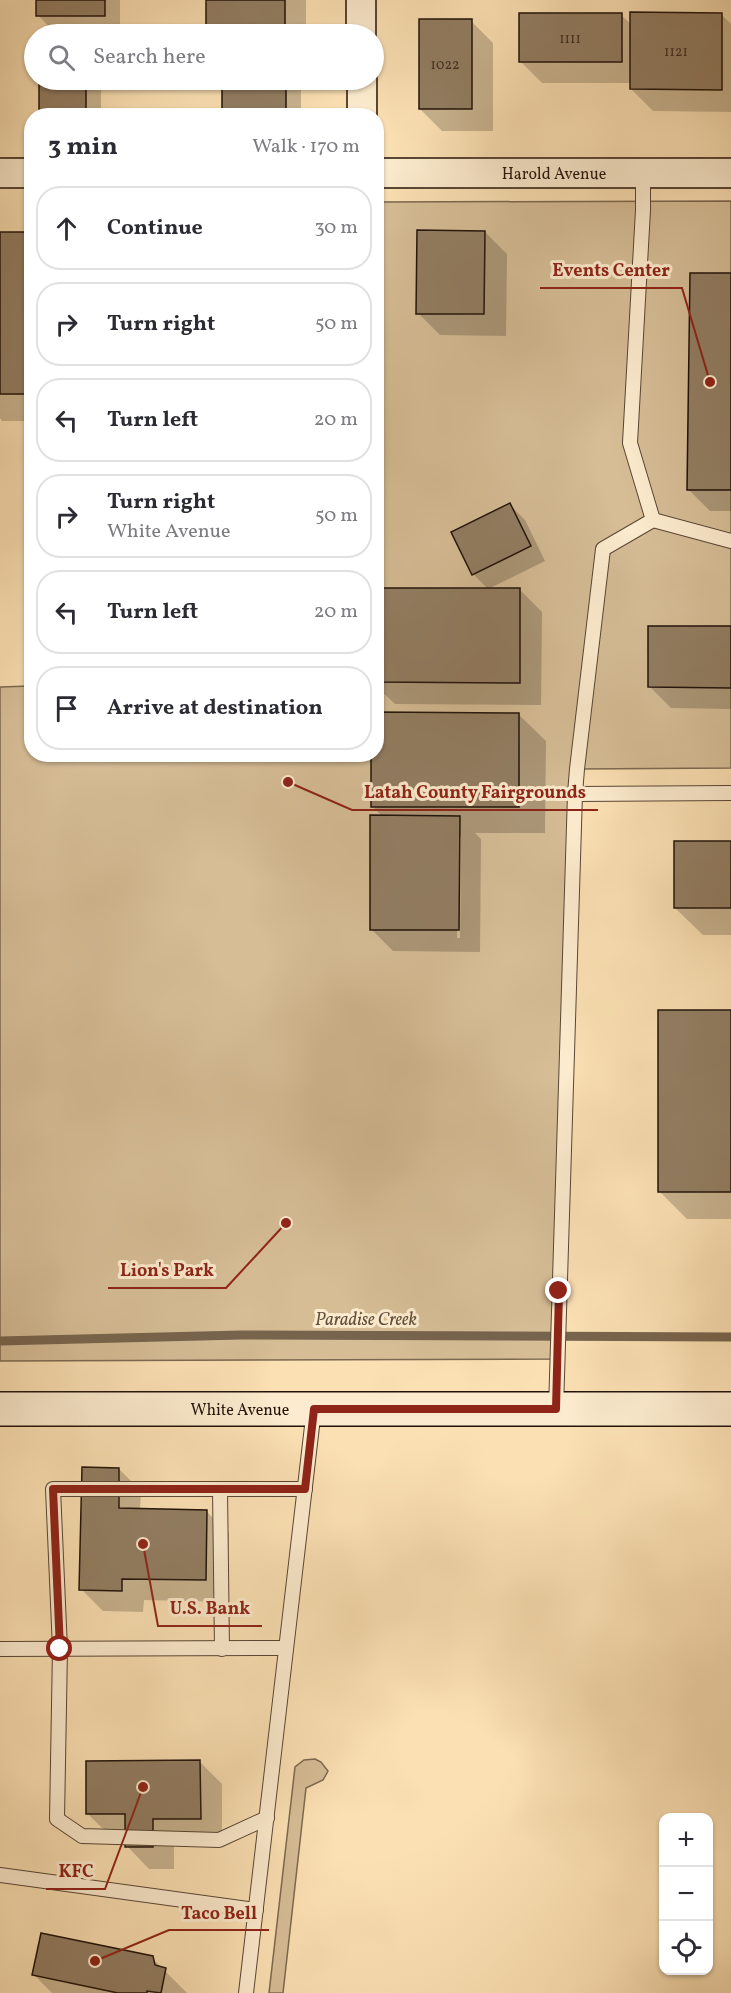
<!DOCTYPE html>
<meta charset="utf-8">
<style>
:root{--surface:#fff;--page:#f2f2f3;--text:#2b2b33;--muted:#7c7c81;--line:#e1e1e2}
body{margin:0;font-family:Vollkorn,serif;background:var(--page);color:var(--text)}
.controls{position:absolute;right:18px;bottom:18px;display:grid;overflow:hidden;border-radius:12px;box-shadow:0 2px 4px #0004}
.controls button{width:54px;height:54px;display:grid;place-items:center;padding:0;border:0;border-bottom:2px solid var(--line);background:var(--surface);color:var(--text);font:30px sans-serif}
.stop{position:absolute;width:18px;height:18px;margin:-14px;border:4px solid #8f2418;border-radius:50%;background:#fff}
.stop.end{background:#8f2418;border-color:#fff;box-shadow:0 2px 6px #0008}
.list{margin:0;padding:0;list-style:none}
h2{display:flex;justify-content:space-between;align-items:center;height:78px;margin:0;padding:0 24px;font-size:26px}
h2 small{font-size:20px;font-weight:400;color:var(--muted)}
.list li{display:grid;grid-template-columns:39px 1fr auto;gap:18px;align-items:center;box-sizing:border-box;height:84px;margin:0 12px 12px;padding:0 12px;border:2px solid var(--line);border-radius:24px}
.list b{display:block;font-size:22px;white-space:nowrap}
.list p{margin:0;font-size:20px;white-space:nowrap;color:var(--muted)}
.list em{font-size:20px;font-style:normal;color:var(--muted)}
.icon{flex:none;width:33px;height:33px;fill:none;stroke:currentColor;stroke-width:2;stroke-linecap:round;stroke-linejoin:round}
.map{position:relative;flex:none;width:731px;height:1993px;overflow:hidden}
.search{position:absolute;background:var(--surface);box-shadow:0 2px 4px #0004;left:24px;top:24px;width:360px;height:66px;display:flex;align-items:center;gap:15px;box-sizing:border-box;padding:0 21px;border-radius:33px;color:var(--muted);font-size:22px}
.panel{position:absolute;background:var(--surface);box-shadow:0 2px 4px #0004;left:24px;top:108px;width:360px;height:654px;border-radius:24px}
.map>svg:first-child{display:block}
.green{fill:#d6bd96;stroke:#7c6850;stroke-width:1.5}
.shadow{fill:#0003;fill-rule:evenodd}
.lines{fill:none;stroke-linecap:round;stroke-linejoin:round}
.stream{stroke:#77644d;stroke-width:9}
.building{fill:#927d62;stroke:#21120a;stroke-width:1.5}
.lane-casing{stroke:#584634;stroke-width:16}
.street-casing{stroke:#584634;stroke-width:32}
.secondary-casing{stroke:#21120a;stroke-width:36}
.lane{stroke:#fcebce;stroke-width:14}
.street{stroke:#fcebce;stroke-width:28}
.secondary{stroke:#fcebce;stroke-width:33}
.route{stroke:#8f2418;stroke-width:8}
.labels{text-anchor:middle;stroke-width:6;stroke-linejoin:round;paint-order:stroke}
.number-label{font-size:14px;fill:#3d2d20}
.street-label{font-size:16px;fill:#21120a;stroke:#fcebce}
.water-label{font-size:18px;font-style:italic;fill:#624f3c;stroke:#fcebce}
.leader{fill:none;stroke:#8f2418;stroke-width:2}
.callout-dot{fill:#8f2418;stroke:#fcebce;stroke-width:2}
.callout-label{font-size:18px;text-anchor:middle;font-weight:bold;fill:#8f2418;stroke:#fcebce;stroke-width:6;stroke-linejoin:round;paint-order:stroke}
</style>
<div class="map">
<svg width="731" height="1993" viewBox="0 0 731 1993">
<rect width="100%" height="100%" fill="#fbe0b3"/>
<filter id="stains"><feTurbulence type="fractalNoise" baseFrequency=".00333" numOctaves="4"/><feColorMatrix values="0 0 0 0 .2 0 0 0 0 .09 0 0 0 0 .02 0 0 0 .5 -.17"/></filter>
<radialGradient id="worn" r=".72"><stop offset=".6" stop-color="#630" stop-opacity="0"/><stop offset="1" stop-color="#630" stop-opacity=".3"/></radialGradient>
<!-- green -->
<g class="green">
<polygon points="731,201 731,768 578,769 558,1359 0,1361 0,687 31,686 32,754 376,754 377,202"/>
<polygon points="315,1759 321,1762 328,1771 323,1780 306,1788 283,1993 269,1993 295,1767 304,1760"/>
</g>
<!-- shadow -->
<g class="shadow">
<polygon points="38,0 120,0 120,31 53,31 38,15"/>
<rect x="207" y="0" width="99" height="34"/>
<polygon points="621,15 632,25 722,15 731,24 731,112 653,111 631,89 631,83 542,83 520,61"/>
<polygon points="471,21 493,43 493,131 442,131 420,109"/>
<rect x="41" y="80" width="60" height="36"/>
<polygon points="242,80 301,80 301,116 223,116"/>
<polygon points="485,232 507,254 506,336 440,335 418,313"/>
<polygon points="0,234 32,234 32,421 2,421 0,418"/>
<polygon points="731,275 731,511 710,511 688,489"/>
<polygon points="510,505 525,520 545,561 488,589 473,574"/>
<polygon points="376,589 520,590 542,612 541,705 395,704 376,686"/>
<polygon points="731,628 731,709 671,708 649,686"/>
<path d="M518 714 546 741 545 833H475L481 839 480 952 393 951 371 929 383 817 372 806 376 754ZM458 837H461L460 938H457Z"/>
<polygon points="731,843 731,935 703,935 675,908"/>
<polygon points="731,1011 731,1219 687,1219 659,1191"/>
<polygon points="119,1469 141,1491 140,1510 206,1511 229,1533 227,1602 144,1600 143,1612 103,1611 81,1589"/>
<polygon points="200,1762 222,1784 222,1840 174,1841 174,1869 149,1869 127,1846 127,1835 110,1836 88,1814"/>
<polygon points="152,1958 187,1993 52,1993 34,1975"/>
</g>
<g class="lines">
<!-- stream -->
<polyline class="stream" points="0,1341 241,1335 731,1337"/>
</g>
<!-- building -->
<g class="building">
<rect x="36" y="0" width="69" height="16"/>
<rect x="206" y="0" width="79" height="34"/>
<polygon points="630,12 722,13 722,90 630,89"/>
<rect x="519" y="13" width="103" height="49"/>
<rect x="419" y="19" width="53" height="90"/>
<rect x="39" y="80" width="47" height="36"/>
<polygon points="240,80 286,80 286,116 222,116 222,81 240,81"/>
<polygon points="417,230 485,231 484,314 416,314"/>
<rect x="0" y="232" width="32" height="162"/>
<polygon points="690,273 731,273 731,490 687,490"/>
<polygon points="510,503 531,546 472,575 451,532"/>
<polygon points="376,588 520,588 520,683 376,682"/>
<polygon points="648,626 731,626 731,688 648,687"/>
<polygon points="376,712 519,713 519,807 371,807 371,754 376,754"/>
<polygon points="370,815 460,816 459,930 370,930"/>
<rect x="674" y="841" width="57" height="67"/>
<rect x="658" y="1010" width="73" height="182"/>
<polygon points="82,1467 119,1468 119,1508 207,1510 206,1580 122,1579 122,1591 79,1590"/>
<polygon points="200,1760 201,1819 153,1819 153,1847 125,1847 125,1814 86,1814 86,1761"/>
<polygon points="41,1933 153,1956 155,1965 166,1968 161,1993 147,1991 147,1993 118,1993 32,1975"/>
</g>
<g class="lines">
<!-- lane casing -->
<g class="lane-casing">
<g id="lane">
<polyline points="653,520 731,541"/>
<polyline points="575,794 731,793"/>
<polyline points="556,1409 575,794 577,769 603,549 653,520 630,443 643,210 643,173"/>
<polyline points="220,1489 222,1649"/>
<polyline points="0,1649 286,1648"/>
<polyline points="267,1818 219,1840 82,1836 57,1819 60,1649 53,1489 305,1489"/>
<polyline points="0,1875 256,1910"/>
<polyline points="246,1993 314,1409"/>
</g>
</g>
<!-- street casing -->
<g class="street-casing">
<g id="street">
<polyline points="361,0 361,34"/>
<polyline points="362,80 362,116"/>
<polyline points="0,173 32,173"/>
<path id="s1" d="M376 173H731"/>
</g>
</g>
<!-- secondary casing -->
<g class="secondary-casing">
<g id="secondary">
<path id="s2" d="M0 1409H731"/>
</g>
</g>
<!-- lane -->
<use href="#lane" class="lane"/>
<!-- street -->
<use href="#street" class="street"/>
<!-- secondary -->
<use href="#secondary" class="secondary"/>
</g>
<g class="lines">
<!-- route -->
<polyline class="route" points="60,1649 53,1489 305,1489 314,1409 556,1409 559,1291"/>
</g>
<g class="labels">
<!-- number labels -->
<g class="number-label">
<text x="570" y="43">1111</text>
<text x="676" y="56">1121</text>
<text x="445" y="69">1022</text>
</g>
<!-- street labels -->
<g class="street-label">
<text dy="6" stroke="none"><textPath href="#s1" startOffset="178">Harold Avenue</textPath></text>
<text dy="6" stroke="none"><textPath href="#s2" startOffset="240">White Avenue</textPath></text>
</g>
<!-- water labels -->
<g class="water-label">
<text x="366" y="1325">Paradise Creek</text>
</g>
</g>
<!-- callouts -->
<path class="leader" d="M710 382L682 288H540M288 782L352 810H598M286 1223L226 1288H108M143 1544L158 1626H262M143 1787L105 1889H46M95 1961L169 1930H269"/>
<g class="callout-dot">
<circle cx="710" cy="382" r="6"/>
<circle cx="288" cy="782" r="6"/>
<circle cx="286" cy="1223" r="6"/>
<circle cx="143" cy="1544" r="6"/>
<circle cx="143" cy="1787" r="6"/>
<circle cx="95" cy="1961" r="6"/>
</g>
<g class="callout-label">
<text x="611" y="276">Events Center</text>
<text x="475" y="798">Latah County Fairgrounds</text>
<text x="167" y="1276">Lion's Park</text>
<text x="210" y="1614">U.S. Bank</text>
<text x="76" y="1877">KFC</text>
<text x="219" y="1919">Taco Bell</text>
</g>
<rect width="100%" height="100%" filter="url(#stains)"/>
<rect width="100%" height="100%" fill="url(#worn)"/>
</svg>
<div class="controls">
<button>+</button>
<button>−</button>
<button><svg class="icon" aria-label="locate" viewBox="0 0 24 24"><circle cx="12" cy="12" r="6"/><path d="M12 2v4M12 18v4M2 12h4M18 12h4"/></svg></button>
</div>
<div class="stop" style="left:60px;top:1649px"></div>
<div class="stop end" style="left:559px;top:1291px"></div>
<div class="search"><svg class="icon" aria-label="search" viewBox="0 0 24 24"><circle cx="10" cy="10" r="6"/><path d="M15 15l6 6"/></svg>Search here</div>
<section class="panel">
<h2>3 min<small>Walk · 170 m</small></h2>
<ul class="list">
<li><svg class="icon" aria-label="ahead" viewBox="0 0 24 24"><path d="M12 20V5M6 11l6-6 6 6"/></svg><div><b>Continue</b></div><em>30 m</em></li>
<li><svg class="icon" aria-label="right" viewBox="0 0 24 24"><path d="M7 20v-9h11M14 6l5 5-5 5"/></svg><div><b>Turn right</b></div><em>50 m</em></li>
<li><svg class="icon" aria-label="left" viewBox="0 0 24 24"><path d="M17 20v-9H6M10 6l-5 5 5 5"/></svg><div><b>Turn left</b></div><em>20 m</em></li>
<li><svg class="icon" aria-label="right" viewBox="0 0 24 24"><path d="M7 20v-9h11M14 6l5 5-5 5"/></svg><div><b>Turn right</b><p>White Avenue</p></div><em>50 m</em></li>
<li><svg class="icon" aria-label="left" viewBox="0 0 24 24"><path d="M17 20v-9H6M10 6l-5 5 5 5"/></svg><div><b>Turn left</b></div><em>20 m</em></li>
<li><svg class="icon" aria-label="arrive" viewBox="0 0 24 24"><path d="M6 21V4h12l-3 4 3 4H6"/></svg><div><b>Arrive at destination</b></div></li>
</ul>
</section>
</div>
